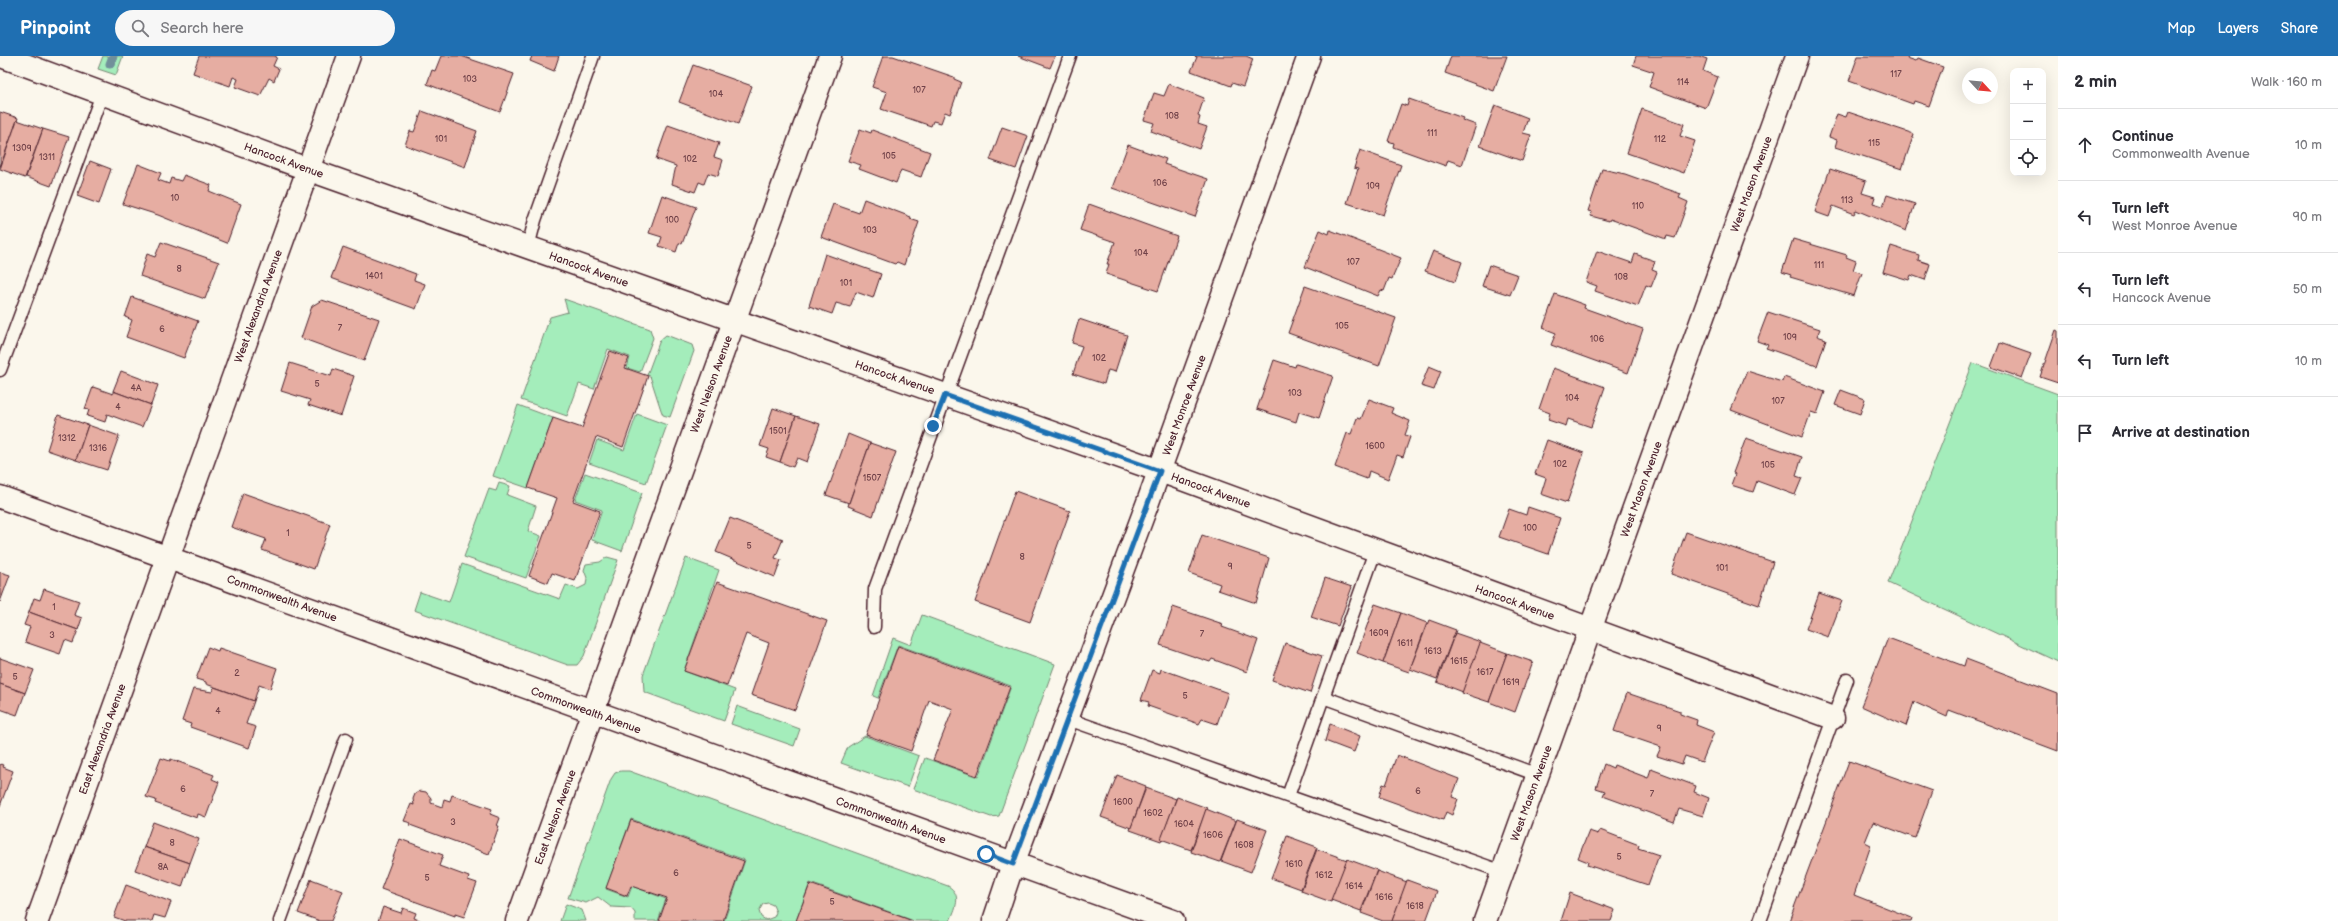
<!DOCTYPE html>
<meta charset="utf-8">
<style>
:root{--surface:#fff;--page:#f7f7f7;--text:#2b2b33;--muted:#7c7c81;--line:#e1e1e2;--accent:#1f6fb2}
body{margin:0;font-family:"Balsamiq Sans",sans-serif;background:var(--page);color:var(--text)}
.controls{position:absolute;right:12px;top:12px;display:grid;overflow:hidden;border-radius:8px;box-shadow:0 4px 16px #0002}
.controls button{width:36px;height:36px;display:grid;place-items:center;padding:0;border:0;border-bottom:1px solid var(--line);background:var(--surface);color:var(--text);font:20px sans-serif}
.compass{position:absolute;left:1962px;top:12px;width:36px;height:36px;border-radius:50%;background:var(--surface);box-shadow:0 4px 16px #0002;rotate:116deg}
.stop{position:absolute;width:12px;height:12px;margin:-9px;border:3px solid #1f6fb2;border-radius:50%;background:#fff}
.stop.end{background:#1f6fb2;border-color:#fff;box-shadow:0 1px 4px #0008}
.list{margin:0;padding:0;list-style:none}
h2{display:flex;justify-content:space-between;align-items:center;height:52px;margin:0;padding:0 16px;font-size:17px}
h2 small{font-size:13px;font-weight:400;color:var(--muted)}
.list li{display:grid;grid-template-columns:26px 1fr auto;gap:12px;align-items:center;box-sizing:border-box;height:72px;padding:0 16px;border-top:1px solid var(--line)}
.list b{display:block;font-size:15px;white-space:nowrap}
.list p{margin:0;font-size:13px;white-space:nowrap;color:var(--muted)}
.list em{font-size:13px;font-style:normal;color:var(--muted)}
.icon{flex:none;width:22px;height:22px;fill:none;stroke:currentColor;stroke-width:2;stroke-linecap:round;stroke-linejoin:round}
.map{position:relative;flex:none;width:2058px;height:865px;overflow:hidden}
header{display:flex;align-items:center;gap:24px;box-sizing:border-box;height:56px;padding:0 20px;background:var(--accent);color:#fff}
header strong{font-size:19px}
nav{display:flex;gap:22px;margin-inline-start:auto;font-size:14px}
.search{width:280px;height:36px;background:var(--page);display:flex;align-items:center;gap:10px;box-sizing:border-box;padding:0 14px;border-radius:22px;color:var(--muted);font-size:15px}
main{display:flex}
aside{flex:1;background:var(--surface)}
.map>svg:first-child{display:block}
.green{fill:#a4edbb;stroke:#778673;fill-rule:evenodd}
.lines{fill:none;stroke-linecap:round;stroke-linejoin:round}
.stream{stroke:#71909a;stroke-width:9}
.building{fill:#e6ada2;stroke:#4a1f2b}
.service-casing{stroke:#4a1f2b;stroke-width:15}
.minor-casing{stroke:#4a1f2b;stroke-width:25}
.tertiary-casing{stroke:#4a1f2b;stroke-width:25}
.service{stroke:#fbf7ec;stroke-width:12}
.minor{stroke:#fbf7ec;stroke-width:22}
.tertiary{stroke:#fbf7ec;stroke-width:22}
.route{stroke:#1f6fb2;stroke-width:5}
.labels{text-anchor:middle;stroke-width:3;stroke-linejoin:round;paint-order:stroke}
.number-label{font-size:9px;fill:#714249}
.street-label{font-size:11px;fill:#4a1f2b;stroke:#fbf7ec}
</style>
<header>
<strong>Pinpoint</strong>
<div class="search"><svg class="icon" aria-label="search" viewBox="0 0 24 24"><circle cx="10" cy="10" r="6"/><path d="M15 15l6 6"/></svg>Search here</div>
<nav><a>Map</a><a>Layers</a><a>Share</a></nav>
</header>
<main>
<div class="map">
<svg width="2058" height="865" viewBox="0 0 2058 865">
<rect width="100%" height="100%" fill="#fbf7ec"/>
<filter id="ink" filterUnits="userSpaceOnUse"><feTurbulence type="fractalNoise" baseFrequency=".025" numOctaves="2"/><feDisplacementMap in="SourceGraphic" scale="8" xChannelSelector="R" yChannelSelector="G"/><feConvolveMatrix kernelMatrix="1 2 1 2 8 2 1 2 1" color-interpolation-filters="sRGB"/></filter>
<g filter="url(#ink)">
<!-- green -->
<g class="green">
<polygon points="103,0 123,0 116,19 98,13"/>
<polygon points="564,243 650,273 653,282 640,316 627,312 630,301 608,293 594,333 579,328 567,360 521,344 550,261 568,256"/>
<polygon points="666,279 692,289 694,295 670,361 663,359 661,354 650,320 647,319 660,284"/>
<polygon points="1973,307 2058,338 2058,606 1888,527"/>
<polygon points="518,349 553,362 528,432 493,420"/>
<polygon points="637,358 667,369 646,427 589,407 597,384 624,394"/>
<polygon points="585,417 642,437 622,495 592,484 602,454 575,444"/>
<polygon points="499,427 510,430 507,439 536,450 528,475 541,480 526,522 464,501 489,433 496,435"/>
<polygon points="607,501 618,504 584,600 577,609 568,609 414,554 420,536 449,546 462,508 560,543 566,529 578,533 586,529 587,522 584,514 586,508 600,506"/>
<polygon points="686,502 719,514 684,615 735,634 724,665 644,636 643,619"/>
<polygon points="922,559 1055,608 999,760 991,761 913,733 925,702 978,721 1011,630 898,589 878,642 873,640 893,582 911,589"/>
<polygon points="737,650 800,673 794,690 731,668"/>
<polygon points="865,680 919,700 908,731 841,707 848,691"/>
<path d="M621 715H629L948 830C963 839 955 853 950 865H914L810 827 796 865H724L745 804 631 763 606 833 628 841 632 830 666 843 658 865H635V857L631 852 611 851 598 841 586 847 568 842 611 723 615 717ZM768 847 773 849 776 856 774 861 766 864 761 861 759 855 763 848Z"/>
<polygon points="566,848 582,854 586,865 560,865"/>
</g>
<g class="lines">
<!-- stream -->
<polyline class="stream" points="110,8 113,0"/>
</g>
<!-- building -->
<g class="building">
<polygon points="199,0 274,0 277,1 273,10 279,13 274,25 269,22 260,40 235,31 238,23 233,21 230,30 193,17"/>
<polygon points="441,0 461,0 514,18 500,56 427,28 432,14 435,15"/>
<polygon points="532,0 559,0 554,15 530,5"/>
<polygon points="883,0 893,0 954,21 954,23 961,26 950,58 945,56 941,67 933,65 931,70 881,53 887,36 872,31"/>
<polygon points="1018,0 1055,0 1050,12"/>
<polygon points="1194,0 1246,0 1253,3 1243,31 1232,27 1231,30 1191,15 1197,1"/>
<polygon points="1451,0 1507,0 1494,35 1445,17"/>
<polygon points="1636,0 1699,0 1707,3 1703,15 1718,21 1706,52 1649,31 1654,16 1633,9"/>
<polygon points="1858,0 1908,0 1907,2 1916,5 1918,2 1943,11 1929,50 1914,45 1913,48 1849,25"/>
<polygon points="693,9 752,30 738,68 679,46"/>
<polygon points="1169,28 1204,42 1198,60 1200,61 1198,68 1207,71 1199,93 1151,75 1154,67 1144,64 1154,37 1164,40"/>
<polygon points="1409,43 1463,62 1462,64 1476,69 1462,109 1448,104 1446,110 1393,91 1394,87 1388,85 1401,48 1407,50"/>
<polygon points="1495,49 1528,62 1523,77 1531,79 1522,105 1480,90"/>
<polygon points="1642,53 1684,68 1680,80 1695,85 1684,117 1627,97"/>
<polygon points="422,55 477,75 465,111 405,89 410,75 414,76"/>
<polygon points="0,56 18,62 0,111"/>
<polygon points="1848,56 1914,78 1902,113 1835,91 1837,84 1829,81 1837,58 1846,61"/>
<polygon points="17,64 43,73 25,122 0,113"/>
<polygon points="668,69 719,87 714,101 723,104 718,120 708,117 704,128 699,126 695,136 672,128 676,110 656,103"/>
<polygon points="1002,71 1028,80 1016,113 990,104"/>
<polygon points="43,73 69,81 51,130 26,121"/>
<polygon points="860,73 871,77 872,74 930,96 921,121 901,114 896,127 859,113 861,109 848,105"/>
<polygon points="1128,89 1166,103 1164,108 1208,123 1195,161 1112,132"/>
<polygon points="1360,94 1401,109 1383,159 1347,147 1358,113 1354,112"/>
<polygon points="90,105 111,113 99,148 77,140"/>
<polygon points="138,108 161,117 158,124 169,128 171,122 181,125 184,119 211,129 209,135 241,148 227,187 158,159 123,148"/>
<polygon points="1602,113 1625,118 1681,138 1679,142 1688,146 1675,182 1667,180 1666,183 1610,163 1609,165 1591,160 1592,156 1588,155"/>
<polygon points="1830,113 1866,125 1862,137 1875,141 1873,147 1883,150 1887,139 1915,148 1906,175 1856,154 1854,158 1833,150 1829,161 1815,156"/>
<polygon points="662,139 696,151 682,188 679,187 676,196 659,190 662,181 649,177"/>
<polygon points="864,143 911,161 910,163 919,166 904,209 897,206 895,208 821,181 833,148 859,157"/>
<polygon points="1089,148 1177,180 1158,235 1106,218 1109,208 1107,208 1115,186 1080,174"/>
<polygon points="1320,174 1329,178 1330,174 1401,202 1392,223 1389,222 1384,235 1381,234 1378,240 1305,211"/>
<polygon points="1793,183 1847,199 1846,201 1856,205 1853,214 1862,217 1854,240 1790,221 1791,219 1782,216"/>
<polygon points="161,186 219,206 205,243 140,220 147,198 155,201"/>
<polygon points="1891,190 1919,199 1918,204 1930,208 1925,224 1911,219 1909,224 1883,216"/>
<polygon points="343,191 416,218 414,224 425,228 416,253 331,222"/>
<polygon points="1433,195 1462,206 1455,226 1425,215"/>
<polygon points="1597,195 1632,207 1635,198 1655,205 1652,214 1657,216 1651,231 1646,229 1638,250 1595,235 1597,230 1586,226"/>
<polygon points="825,198 881,218 873,242 856,236 850,251 836,247 832,258 809,250"/>
<polygon points="1489,209 1518,219 1510,239 1482,230"/>
<polygon points="1305,230 1396,262 1379,310 1288,277"/>
<polygon points="1555,238 1585,249 1584,252 1643,273 1628,317 1551,289 1556,277 1543,272"/>
<polygon points="132,241 198,265 184,302 126,281 132,264 125,261"/>
<polygon points="322,244 379,263 364,305 301,282 312,250"/>
<polygon points="1768,256 1820,273 1817,280 1826,283 1817,310 1766,292 1768,289 1757,285"/>
<polygon points="1079,263 1127,279 1115,316 1108,314 1104,328 1073,318 1082,290 1072,287"/>
<polygon points="2056,274 2058,275 2058,327 2040,321"/>
<polygon points="2000,287 2031,298 2022,322 1991,311"/>
<polygon points="610,295 629,302 625,312 648,320 623,391 596,381 573,445 600,455 575,525 552,517 548,527 529,520 557,442 528,432 553,362 582,372"/>
<polygon points="1274,304 1295,311 1296,308 1333,320 1319,362 1299,356 1296,366 1257,353"/>
<polygon points="290,307 331,320 333,313 354,320 341,360 308,349 310,344 281,335"/>
<polygon points="1429,310 1441,315 1434,334 1421,330"/>
<polygon points="1553,312 1605,331 1591,371 1568,363 1566,370 1548,364 1550,357 1539,353"/>
<polygon points="121,315 158,329 151,349 113,335"/>
<polygon points="1747,315 1782,326 1784,321 1825,336 1817,358 1811,356 1802,381 1731,354"/>
<polygon points="93,331 113,338 113,335 151,349 142,371 107,358 105,366 87,360 89,354 85,353"/>
<polygon points="1841,334 1865,343 1860,358 1835,349"/>
<polygon points="1369,343 1393,352 1391,357 1410,365 1405,379 1410,381 1403,401 1397,399 1388,423 1369,415 1367,423 1335,411 1347,377 1351,378 1357,362 1361,363"/>
<polygon points="773,352 796,360 780,406 766,401 769,393 760,390"/>
<polygon points="58,359 88,369 76,404 47,394"/>
<polygon points="796,360 820,368 807,406 797,402 793,411 780,406"/>
<polygon points="88,369 119,380 107,414 76,404"/>
<polygon points="848,378 870,387 849,447 826,439"/>
<polygon points="1746,382 1802,401 1796,420 1802,422 1795,439 1757,425 1753,436 1731,429 1735,418 1733,417"/>
<polygon points="1547,384 1584,397 1567,447 1541,438 1546,422 1535,418"/>
<polygon points="870,387 896,396 873,460 848,450"/>
<polygon points="1015,435 1070,455 1030,566 975,546"/>
<polygon points="243,437 330,468 314,513 262,494 266,483 231,471"/>
<polygon points="1528,451 1560,462 1548,498 1499,481 1509,453 1526,459"/>
<polygon points="730,462 783,483 775,502 781,504 775,521 716,496"/>
<polygon points="1686,476 1773,506 1759,549 1671,518"/>
<polygon points="1202,479 1269,502 1256,547 1218,534 1220,528 1189,517"/>
<polygon points="0,516 10,519 0,546"/>
<polygon points="1325,522 1352,531 1338,570 1311,561"/>
<polygon points="717,526 827,565 795,654 751,639 769,587 746,578 727,630 684,615"/>
<polygon points="44,533 79,545 74,559 82,562 78,574 29,556 34,542 40,544"/>
<polygon points="1819,537 1842,545 1828,581 1806,573"/>
<polygon points="1375,548 1401,557 1383,607 1357,597"/>
<polygon points="1173,551 1223,568 1222,571 1258,584 1247,616 1212,603 1210,606 1160,589"/>
<polygon points="29,556 78,574 73,587 65,584 60,598 25,586 30,571 24,569"/>
<polygon points="1401,557 1427,567 1409,616 1383,607"/>
<polygon points="1429,564 1456,574 1437,623 1410,613"/>
<polygon points="1455,577 1481,586 1463,636 1437,626"/>
<polygon points="1888,582 1964,610 1966,603 2058,638 2058,695 1949,654 1947,661 1914,646 1906,670 1861,650"/>
<polygon points="1285,587 1322,600 1310,637 1272,624"/>
<polygon points="1480,587 1507,597 1489,646 1462,637"/>
<polygon points="898,590 1010,631 977,720 933,704 953,653 929,644 911,695 866,679"/>
<polygon points="208,591 218,595 219,592 277,612 270,633 259,629 254,645 206,628 206,626 196,623"/>
<polygon points="1507,597 1533,606 1515,656 1489,646"/>
<polygon points="0,602 34,614 25,637 0,628"/>
<polygon points="1161,613 1228,637 1217,668 1202,663 1199,668 1148,650 1149,646 1141,644 1152,614 1160,617"/>
<polygon points="0,628 25,637 17,659 0,653"/>
<polygon points="214,631 254,645 246,668 256,671 249,692 190,671 191,668 182,665 193,633 212,636"/>
<polygon points="1627,637 1680,655 1680,658 1697,664 1696,669 1714,676 1702,706 1685,700 1682,708 1657,700 1661,691 1614,675"/>
<polygon points="1330,668 1360,680 1354,696 1325,685"/>
<polygon points="1397,699 1459,723 1452,741 1458,743 1452,759 1446,756 1443,764 1379,741 1383,728 1386,729"/>
<polygon points="161,702 170,705 171,703 214,719 212,723 219,726 206,761 198,758 197,762 155,747 156,744 146,741"/>
<polygon points="1849,705 1932,735 1915,782 1873,766 1865,786 1871,789 1854,839 1912,862 1911,865 1789,865"/>
<polygon points="0,708 4,709 3,711 13,715 0,750"/>
<polygon points="1604,708 1613,712 1614,709 1648,722 1651,713 1696,730 1694,736 1709,742 1703,760 1679,753 1674,766 1603,740 1605,735 1596,732"/>
<polygon points="1117,719 1146,730 1131,772 1101,761"/>
<polygon points="1146,732 1176,743 1161,785 1130,774"/>
<polygon points="420,735 426,736 431,742 431,747 442,751 444,743 450,745 452,739 492,753 490,758 500,762 497,770 499,770 489,798 410,769 411,767 404,765 411,748 414,749 413,743 415,738"/>
<polygon points="1177,741 1207,752 1191,794 1161,783"/>
<polygon points="1206,753 1236,765 1220,806 1191,796"/>
<polygon points="1237,763 1267,774 1251,816 1221,805"/>
<polygon points="631,764 744,805 723,865 659,865 667,842 631,830 627,840 606,832"/>
<polygon points="153,766 199,783 190,807 144,791"/>
<polygon points="1600,774 1639,789 1638,792 1659,799 1648,829 1587,809 1588,806 1578,802 1589,775 1598,778"/>
<polygon points="1287,780 1317,791 1301,833 1271,822"/>
<polygon points="400,783 443,799 439,810 469,821 468,824 477,827 464,861 455,858 455,860 381,833"/>
<polygon points="144,791 190,807 182,831 135,814"/>
<polygon points="1317,793 1347,804 1331,846 1301,835"/>
<polygon points="1347,803 1377,814 1361,855 1331,844"/>
<polygon points="1377,815 1407,826 1392,865 1383,865 1361,857"/>
<polygon points="311,823 343,835 331,865 320,865 298,857"/>
<polygon points="1407,824 1437,835 1426,865 1392,865"/>
<polygon points="810,828 913,865 796,865"/>
<polygon points="126,829 171,846 165,862 154,859 152,865 125,865 114,861"/>
<polygon points="1570,837 1615,854 1611,865 1561,865"/>
<polygon points="383,851 401,857 403,852 416,857 414,862 422,865 378,865"/>
</g>
<g class="lines">
<!-- service casing -->
<g class="service-casing">
<g id="service">
<polyline points="528,191 535,164 593,0"/>
<polyline points="0,314 102,38"/>
<polyline points="874,571 875,533 1070,0"/>
<polyline points="1323,641 1538,719"/>
<polyline points="1068,663 1503,816"/>
<polyline points="1288,740 1375,495"/>
<polyline points="280,865 346,683"/>
<polyline points="1760,865 1847,624"/>
</g>
</g>
<!-- minor casing -->
<g class="minor-casing">
<g id="minor">
<polyline points="1,0 307,113 1160,415 1833,662"/>
<polyline points="37,865 349,0"/>
<polyline points="517,865 830,0"/>
<polyline points="1485,865 1797,0"/>
</g>
</g>
<!-- tertiary casing -->
<g class="tertiary-casing">
<g id="tertiary">
<path d="M0 441C392 580 781 727 1173 865"/>
<polyline points="994,865 1013,808 1148,446 1309,0"/>
</g>
</g>
<!-- service -->
<use href="#service" class="service"/>
<!-- minor -->
<use href="#minor" class="minor"/>
<!-- tertiary -->
<use href="#tertiary" class="tertiary"/>
</g>
</g>
<g class="lines" filter="url(#ink)">
<!-- route -->
<polyline class="route" points="933,370 945,339 1160,415 1013,808 986,798"/>
</g>
<g class="labels">
<!-- number labels -->
<g class="number-label">
<text x="1896" y="21">117</text>
<text x="470" y="26">103</text>
<text x="1683" y="29">114</text>
<text x="919" y="37">107</text>
<text x="716" y="41">104</text>
<text x="1172" y="63">108</text>
<text x="1432" y="80">111</text>
<text x="441" y="86">101</text>
<text x="1660" y="86">112</text>
<text x="1874" y="90">115</text>
<text x="22" y="95">1309</text>
<text x="889" y="103">105</text>
<text x="47" y="104">1311</text>
<text x="690" y="106">102</text>
<text x="1160" y="130">106</text>
<text x="1373" y="133">109</text>
<text x="175" y="145">10</text>
<text x="1847" y="147">113</text>
<text x="1638" y="153">110</text>
<text x="672" y="167">100</text>
<text x="870" y="177">103</text>
<text x="1141" y="200">104</text>
<text x="1353" y="209">107</text>
<text x="1819" y="212">111</text>
<text x="179" y="216">8</text>
<text x="374" y="223">1401</text>
<text x="1621" y="224">108</text>
<text x="846" y="230">101</text>
<text x="1342" y="273">105</text>
<text x="340" y="275">7</text>
<text x="162" y="276">6</text>
<text x="1790" y="284">109</text>
<text x="1597" y="286">106</text>
<text x="1099" y="305">102</text>
<text x="317" y="331">5</text>
<text x="136" y="335">4A</text>
<text x="1295" y="340">103</text>
<text x="1572" y="345">104</text>
<text x="1778" y="348">107</text>
<text x="118" y="354">4</text>
<text x="778" y="378">1501</text>
<text x="67" y="385">1312</text>
<text x="1375" y="393">1600</text>
<text x="98" y="395">1316</text>
<text x="1560" y="411">102</text>
<text x="1768" y="412">105</text>
<text x="872" y="425">1507</text>
<text x="1530" y="475">100</text>
<text x="288" y="480">1</text>
<text x="749" y="493">5</text>
<text x="1022" y="504">8</text>
<text x="1230" y="513">9</text>
<text x="1722" y="515">101</text>
<text x="54" y="554">1</text>
<text x="1379" y="580">1609</text>
<text x="1202" y="581">7</text>
<text x="52" y="582">3</text>
<text x="1405" y="590">1611</text>
<text x="1433" y="598">1613</text>
<text x="1459" y="608">1615</text>
<text x="1485" y="619">1617</text>
<text x="237" y="620">2</text>
<text x="15" y="624">5</text>
<text x="1511" y="629">1619</text>
<text x="1185" y="643">5</text>
<text x="218" y="658">4</text>
<text x="1659" y="675">9</text>
<text x="183" y="736">6</text>
<text x="1418" y="738">6</text>
<text x="1652" y="741">7</text>
<text x="1123" y="749">1600</text>
<text x="1153" y="760">1602</text>
<text x="453" y="769">3</text>
<text x="1184" y="771">1604</text>
<text x="1213" y="782">1606</text>
<text x="172" y="790">8</text>
<text x="1244" y="792">1608</text>
<text x="1619" y="804">5</text>
<text x="1294" y="811">1610</text>
<text x="163" y="814">8A</text>
<text x="676" y="820">6</text>
<text x="1324" y="822">1612</text>
<text x="427" y="825">5</text>
<text x="1354" y="833">1614</text>
<text x="1384" y="844">1616</text>
<text x="832" y="849">5</text>
<text x="1415" y="853">1618</text>
</g>
<!-- street labels -->
<g class="street-label">
<text transform="translate(284 104) rotate(20)" y="4">Hancock Avenue</text>
<text transform="translate(1751 128) rotate(-70)" y="4">West Mason Avenue</text>
<text transform="translate(589 213) rotate(20)" y="4">Hancock Avenue</text>
<text transform="translate(258 250) rotate(-70)" y="4">West Alexandria Avenue</text>
<text transform="translate(895 321) rotate(19)" y="4">Hancock Avenue</text>
<text transform="translate(711 328) rotate(-70)" y="4">West Nelson Avenue</text>
<text transform="translate(1184 349) rotate(-70)" y="4">West Monroe Avenue</text>
<text transform="translate(1641 433) rotate(-70)" y="4">West Mason Avenue</text>
<text transform="translate(1211 434) rotate(20)" y="4">Hancock Avenue</text>
<text transform="translate(282 542) rotate(20)" y="4">Commonwealth Avenue</text>
<text transform="translate(1515 546) rotate(20)" y="4">Hancock Avenue</text>
<text transform="translate(586 654) rotate(20)" y="4">Commonwealth Avenue</text>
<text transform="translate(102 683) rotate(-70)" y="4">East Alexandria Avenue</text>
<text transform="translate(1531 737) rotate(-70)" y="4">West Mason Avenue</text>
<text transform="translate(555 761) rotate(-70)" y="4">East Nelson Avenue</text>
<text transform="translate(891 764) rotate(20)" y="4">Commonwealth Avenue</text>
</g>
</g>
</svg>
<div class="controls">
<button>+</button>
<button>−</button>
<button><svg class="icon" aria-label="locate" viewBox="0 0 24 24"><circle cx="12" cy="12" r="6"/><path d="M12 2v4M12 18v4M2 12h4M18 12h4"/></svg></button>
</div>
<svg class="compass" viewBox="-18 -18 36 36"><path d="M0-13l5 13h-10z" fill="#e53935"/><path d="M0 13l5-13h-10z" fill="#7c7c81"/></svg>
<div class="stop" style="left:986px;top:798px"></div>
<div class="stop end" style="left:933px;top:370px"></div>
</div>
<aside>
<h2>2 min<small>Walk · 160 m</small></h2>
<ul class="list">
<li><svg class="icon" aria-label="ahead" viewBox="0 0 24 24"><path d="M12 20V5M6 11l6-6 6 6"/></svg><div><b>Continue</b><p>Commonwealth Avenue</p></div><em>10 m</em></li>
<li><svg class="icon" aria-label="left" viewBox="0 0 24 24"><path d="M17 20v-9H6M10 6l-5 5 5 5"/></svg><div><b>Turn left</b><p>West Monroe Avenue</p></div><em>90 m</em></li>
<li><svg class="icon" aria-label="left" viewBox="0 0 24 24"><path d="M17 20v-9H6M10 6l-5 5 5 5"/></svg><div><b>Turn left</b><p>Hancock Avenue</p></div><em>50 m</em></li>
<li><svg class="icon" aria-label="left" viewBox="0 0 24 24"><path d="M17 20v-9H6M10 6l-5 5 5 5"/></svg><div><b>Turn left</b></div><em>10 m</em></li>
<li><svg class="icon" aria-label="arrive" viewBox="0 0 24 24"><path d="M6 21V4h12l-3 4 3 4H6"/></svg><div><b>Arrive at destination</b></div></li>
</ul>
</aside>
</main>
